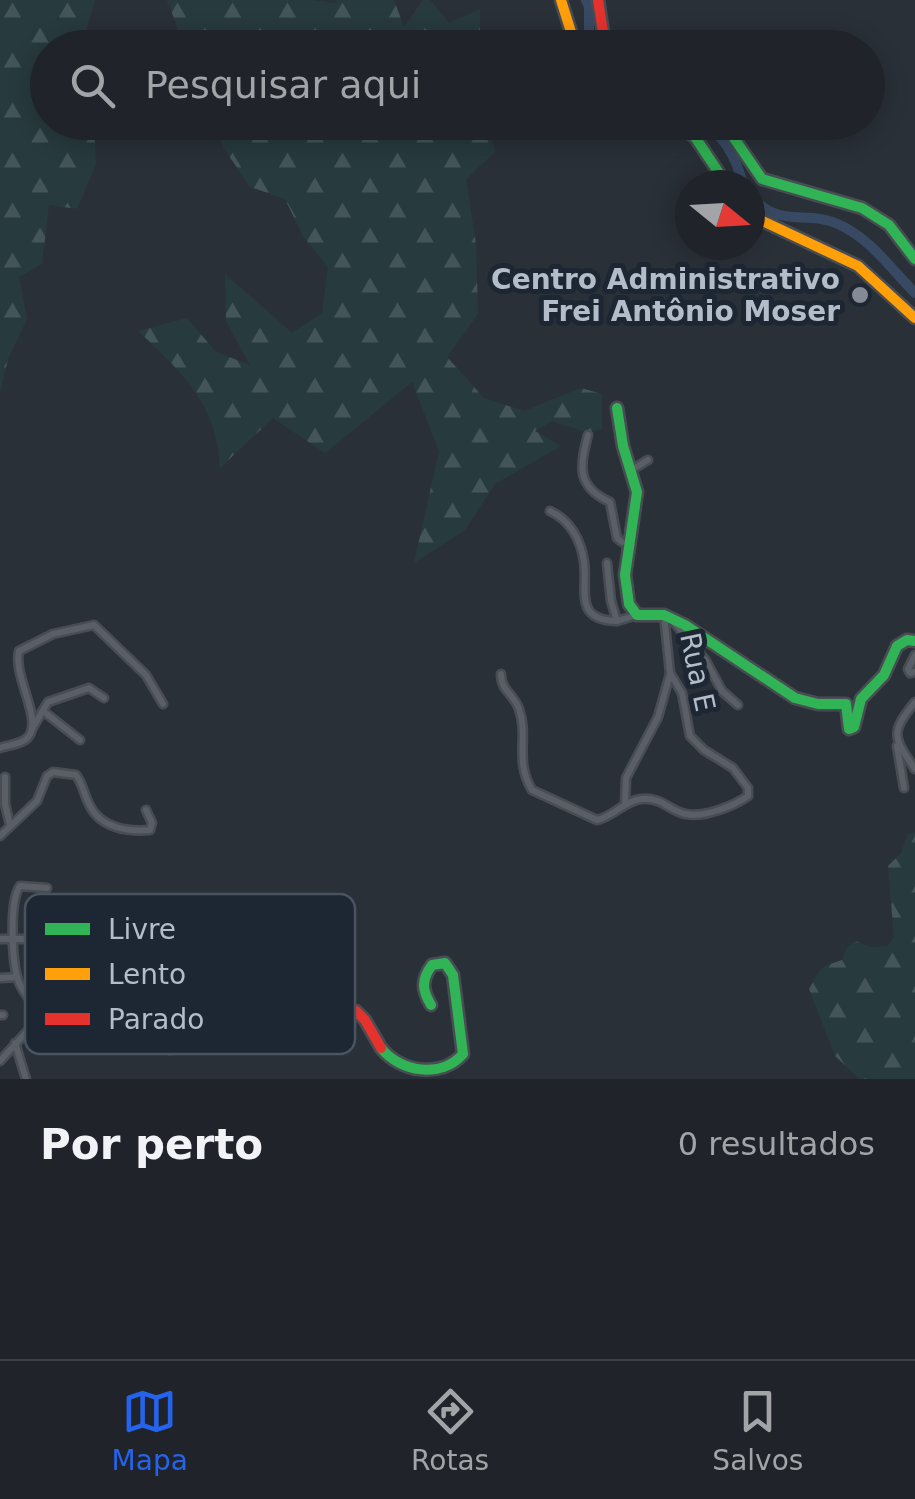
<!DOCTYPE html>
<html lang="pt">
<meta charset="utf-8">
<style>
:root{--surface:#20242a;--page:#282c32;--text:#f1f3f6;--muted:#a2a4a8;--line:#3d4147;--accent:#2563eb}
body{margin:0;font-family:"DejaVu Sans",sans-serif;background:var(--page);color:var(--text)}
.compass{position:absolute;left:675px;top:170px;width:90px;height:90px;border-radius:50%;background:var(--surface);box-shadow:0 5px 25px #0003;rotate:108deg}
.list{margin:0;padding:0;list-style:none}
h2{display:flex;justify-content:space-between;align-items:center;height:130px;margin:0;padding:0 40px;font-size:42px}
h2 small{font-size:32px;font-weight:400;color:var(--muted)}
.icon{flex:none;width:55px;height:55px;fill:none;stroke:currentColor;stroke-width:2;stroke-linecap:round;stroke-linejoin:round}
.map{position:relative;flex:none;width:915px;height:1079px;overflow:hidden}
.search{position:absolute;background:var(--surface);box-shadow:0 5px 25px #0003;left:30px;right:30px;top:30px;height:110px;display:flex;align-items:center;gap:25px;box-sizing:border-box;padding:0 35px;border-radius:55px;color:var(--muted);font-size:38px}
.sheet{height:280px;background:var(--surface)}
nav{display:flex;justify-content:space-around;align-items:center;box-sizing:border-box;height:140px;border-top:2px solid var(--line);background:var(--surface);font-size:28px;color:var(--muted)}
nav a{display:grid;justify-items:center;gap:5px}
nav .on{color:var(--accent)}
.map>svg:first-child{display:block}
.forest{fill:url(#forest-firs)}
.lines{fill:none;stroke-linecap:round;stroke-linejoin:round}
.river{stroke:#384963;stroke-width:10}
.street-casing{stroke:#484c53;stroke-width:11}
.fast-casing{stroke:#484c53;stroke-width:15}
.slow-casing{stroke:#484c53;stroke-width:15}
.jam-casing{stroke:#484c53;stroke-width:15}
.street{stroke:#5a5e66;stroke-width:6}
.fast{stroke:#30b455;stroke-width:10}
.slow{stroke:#ff9f0a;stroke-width:10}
.jam{stroke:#e5322d;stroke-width:10}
.poi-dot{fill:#848b96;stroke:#1d2633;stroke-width:4}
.labels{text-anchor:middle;stroke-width:10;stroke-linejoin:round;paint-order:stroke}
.poi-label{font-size:28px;font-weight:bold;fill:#b4bcc9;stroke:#1d2633;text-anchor:end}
.street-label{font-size:28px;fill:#b4bcc9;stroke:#1d2633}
.key{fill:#1d2633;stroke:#4a5360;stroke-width:2.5}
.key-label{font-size:28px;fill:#b4bcc9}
</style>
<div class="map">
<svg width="915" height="1079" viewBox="0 0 915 1079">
<defs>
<pattern id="forest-firs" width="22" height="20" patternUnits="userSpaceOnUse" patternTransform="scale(2.5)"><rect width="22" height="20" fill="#273a3e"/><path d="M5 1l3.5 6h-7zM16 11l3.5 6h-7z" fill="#445559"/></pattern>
</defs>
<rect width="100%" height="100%" fill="#2a3038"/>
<!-- forest -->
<g class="forest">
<polygon points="0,0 95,0 81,47 48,48 48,122 94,123 96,164 77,209 49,205 42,264 19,277 27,319 8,359 0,393"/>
<polygon points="167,0 312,0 335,3 337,0 394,0 404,27 423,0 430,0 449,23 480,9 480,47 185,47"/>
<path d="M214 123H487L495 152 466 179 476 244 478 314 447 357 484 398 524 411 581 388 602 394V429L586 432 552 421 535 431 561 446 495 484 465 530 414 563 439 451 412 382 325 453 273 418 220 468C217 404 182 372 138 331L187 318 216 352 250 365 226 321 225 274 292 333 322 313 328 267 303 236 285 199 250 187 223 147Z"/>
<path d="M915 832V1079H860L835 1056 809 989C822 968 817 968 842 960L848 946 856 941 870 947 887 946 894 938 888 866 901 853 907 835Z"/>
</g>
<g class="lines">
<!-- river -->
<g class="river">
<polyline points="586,0 589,7 589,48"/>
<path d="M700 122C725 134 737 160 743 185"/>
<path d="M750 196C783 230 803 209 838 224 871 239 890 268 915 293"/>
</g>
<!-- street casing -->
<g class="street-casing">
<g id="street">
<path d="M588 435C579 467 577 487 610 502L617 538 622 542"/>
<polyline points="633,469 648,460"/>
<path d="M550 511C570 520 581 540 584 562 588 590 573 620 617 621"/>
<polyline points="607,563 611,601 617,621 637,615"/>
<polyline points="673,621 706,661 722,691 738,705"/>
<polyline points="915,655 908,669 910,673 915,672"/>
<path d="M501 674C501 691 514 694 519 709 529 738 514 760 532 790L597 820C613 817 624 801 641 799 664 797 668 811 686 814 703 818 734 806 748 796V788L733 768 704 750 690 736 682 693 670 673 664 615"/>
<path d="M915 702C891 732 892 736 915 769"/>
<polyline points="43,711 80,740"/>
<polyline points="32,729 48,702 89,688 104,698"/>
<polyline points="897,746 904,788"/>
<path d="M0 748C8 745 24 744 29 736 42 718 13 676 19 651L53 634 94 625 146 675 163 704"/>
<polyline points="5,777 5,804 10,825"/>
<polyline points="625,805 626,778 658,717 670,674"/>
<path d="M0 836 37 801 47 776 53 772 76 775C83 784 84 795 90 806 101 828 128 832 150 830L152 823 146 810"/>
<polyline points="0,939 41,939"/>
<polyline points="0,978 17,977"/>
<polyline points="0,1015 3,1015"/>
<polyline points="15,1043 26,1079"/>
<path d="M0 1061 33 1025 37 1015C34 1001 22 993 18 980 12 961 9 901 20 886L47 888"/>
</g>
</g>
<!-- fast casing -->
<g class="fast-casing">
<g id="fast">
<polyline points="672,122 695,137 727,185"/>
<polyline points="723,122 762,179 862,208 889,225 915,259"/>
<polyline points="617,408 623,446 637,492 625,575 629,604 637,615 664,615 685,625 795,698 818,704 846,704 849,729 854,727 861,699 884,675 897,646 907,640 915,641"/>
<path d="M381 1048C400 1072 441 1079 463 1054L453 975 445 963 432 965C421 980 422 990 431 1005"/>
</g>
</g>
<!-- slow casing -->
<g class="slow-casing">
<g id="slow">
<polyline points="561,0 576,48"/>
<polyline points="750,215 858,266 915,318"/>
</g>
</g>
<!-- jam casing -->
<g class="jam-casing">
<g id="jam">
<polyline points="598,0 603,32 610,48"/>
<polyline points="33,1025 57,1036 72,1036 71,1014 87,969 102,998 154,1041 170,1048 173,1016 167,973 171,967 182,974 234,1031 245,1031 267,1012 301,1025 356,1011 365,1020 381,1048"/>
</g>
</g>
<!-- street -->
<use href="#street" class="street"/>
<!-- fast -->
<use href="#fast" class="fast"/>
<!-- slow -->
<use href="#slow" class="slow"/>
<!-- jam -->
<use href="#jam" class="jam"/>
</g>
<!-- markers -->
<circle class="poi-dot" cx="860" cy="295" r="10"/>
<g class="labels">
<!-- poi labels -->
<g class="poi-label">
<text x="840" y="289">Centro Administrativo<tspan x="840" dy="32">Frei Antônio Moser</tspan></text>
</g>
<!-- street labels -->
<g class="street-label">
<text transform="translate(698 672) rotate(78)" y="10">Rua E</text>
</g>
</g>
<!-- legend -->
<rect x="25" y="894" width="330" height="160" rx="15" class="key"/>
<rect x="45" y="923" width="45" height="12" fill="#30b455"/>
<rect x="45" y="968" width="45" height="12" fill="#ff9f0a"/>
<rect x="45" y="1013" width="45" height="12" fill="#e5322d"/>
<g class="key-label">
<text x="108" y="939">Livre</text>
<text x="108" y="984">Lento</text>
<text x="108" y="1029">Parado</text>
</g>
</svg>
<svg class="compass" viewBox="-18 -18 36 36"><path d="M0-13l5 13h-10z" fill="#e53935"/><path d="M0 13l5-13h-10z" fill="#a2a4a8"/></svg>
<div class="search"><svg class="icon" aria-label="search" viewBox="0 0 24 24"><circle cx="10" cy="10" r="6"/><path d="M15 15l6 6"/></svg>Pesquisar aqui</div>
</div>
<section class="sheet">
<h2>Por perto<small>0 resultados</small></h2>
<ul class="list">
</ul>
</section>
<nav>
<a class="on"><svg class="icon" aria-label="map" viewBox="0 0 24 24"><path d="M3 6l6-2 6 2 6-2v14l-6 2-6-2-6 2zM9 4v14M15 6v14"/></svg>Mapa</a>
<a><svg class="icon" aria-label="directions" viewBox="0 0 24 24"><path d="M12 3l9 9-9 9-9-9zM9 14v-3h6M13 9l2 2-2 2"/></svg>Rotas</a>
<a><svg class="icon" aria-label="saved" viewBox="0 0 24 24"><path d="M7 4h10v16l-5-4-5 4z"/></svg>Salvos</a>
</nav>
